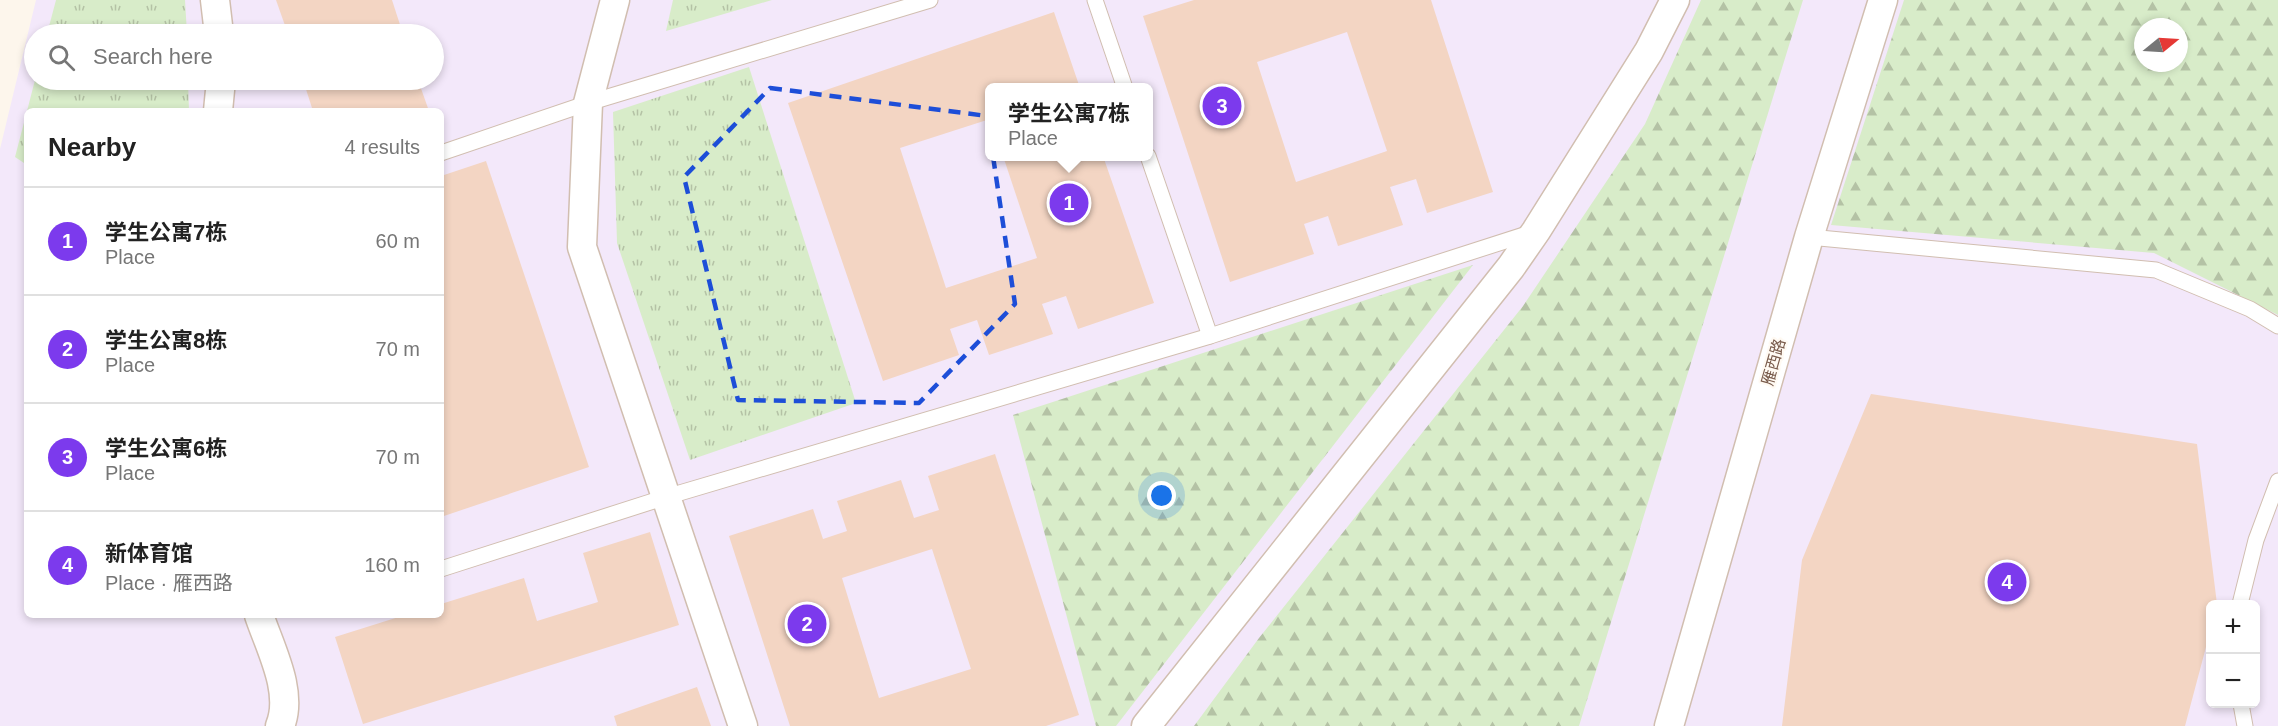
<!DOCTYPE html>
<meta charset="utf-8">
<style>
:root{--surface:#fff;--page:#f6f6f6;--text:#222;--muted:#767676;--line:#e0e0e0;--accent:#7c3aed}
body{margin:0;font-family:Arial,"Noto Sans SC",sans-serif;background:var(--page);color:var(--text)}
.controls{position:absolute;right:18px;bottom:18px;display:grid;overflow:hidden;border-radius:9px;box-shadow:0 3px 9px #0003}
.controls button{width:54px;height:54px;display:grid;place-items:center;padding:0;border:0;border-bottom:2px solid var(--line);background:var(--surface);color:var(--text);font:30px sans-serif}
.compass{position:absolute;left:2134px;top:18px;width:54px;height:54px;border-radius:50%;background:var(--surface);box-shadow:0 3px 9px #0003;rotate:72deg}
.you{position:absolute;left:1162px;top:496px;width:21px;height:21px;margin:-15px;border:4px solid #fff;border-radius:50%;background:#1a73e8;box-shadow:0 0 0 9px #1a73e833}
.badge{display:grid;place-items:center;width:39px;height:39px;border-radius:50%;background:var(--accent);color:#fff;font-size:20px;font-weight:700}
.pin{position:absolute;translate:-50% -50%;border:3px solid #fff;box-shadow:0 2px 6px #0006}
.popup{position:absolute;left:985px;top:83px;width:168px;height:78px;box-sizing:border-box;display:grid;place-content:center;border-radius:9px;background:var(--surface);filter:drop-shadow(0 2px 4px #0005);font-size:20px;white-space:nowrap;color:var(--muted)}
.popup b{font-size:22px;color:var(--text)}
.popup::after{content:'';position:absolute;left:50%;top:100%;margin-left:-12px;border:12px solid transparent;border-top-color:var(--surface)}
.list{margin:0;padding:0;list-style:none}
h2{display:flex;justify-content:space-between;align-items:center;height:78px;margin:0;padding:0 24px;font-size:26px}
h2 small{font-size:20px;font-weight:400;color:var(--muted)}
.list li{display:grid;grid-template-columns:39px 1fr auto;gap:18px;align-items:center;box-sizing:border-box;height:108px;padding:0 24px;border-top:2px solid var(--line)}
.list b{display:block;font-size:22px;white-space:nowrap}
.list p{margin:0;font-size:20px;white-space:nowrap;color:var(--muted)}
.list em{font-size:20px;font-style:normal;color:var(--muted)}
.icon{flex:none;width:33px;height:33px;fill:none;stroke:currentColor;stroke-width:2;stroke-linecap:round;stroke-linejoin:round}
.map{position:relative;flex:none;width:2278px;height:726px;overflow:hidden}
.search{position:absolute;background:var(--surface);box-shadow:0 3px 9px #0003;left:24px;top:24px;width:420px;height:66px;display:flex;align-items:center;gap:15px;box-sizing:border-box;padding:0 21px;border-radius:33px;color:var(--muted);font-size:22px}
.panel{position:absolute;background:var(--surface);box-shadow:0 3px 9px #0003;left:24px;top:108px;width:420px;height:510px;border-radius:9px}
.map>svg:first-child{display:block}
.education{fill:#f3e8fa;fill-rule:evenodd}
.grass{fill:url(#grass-tufts)}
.forest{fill:url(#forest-firs);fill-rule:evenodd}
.building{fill:#f3d5c3;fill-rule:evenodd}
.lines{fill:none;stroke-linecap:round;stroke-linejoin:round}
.service-casing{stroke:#d1beb0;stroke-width:17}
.minor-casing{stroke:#d1beb0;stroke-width:31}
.service{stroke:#fff;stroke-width:15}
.minor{stroke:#fff;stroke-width:28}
.marked{fill:none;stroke:#1d4ed8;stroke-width:4.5;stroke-dasharray:12 8;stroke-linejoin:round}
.labels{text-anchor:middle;stroke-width:4.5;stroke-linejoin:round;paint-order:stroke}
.street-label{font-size:16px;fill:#7a5c4d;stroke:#fffaf3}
</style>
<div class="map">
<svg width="2278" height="726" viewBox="0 0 2278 726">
<defs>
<pattern id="grass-tufts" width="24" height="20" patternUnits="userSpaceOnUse" patternTransform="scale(1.5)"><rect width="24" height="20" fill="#d8ecc9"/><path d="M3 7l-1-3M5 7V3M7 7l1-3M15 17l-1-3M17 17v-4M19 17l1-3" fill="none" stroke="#b4c2a5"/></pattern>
<pattern id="forest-firs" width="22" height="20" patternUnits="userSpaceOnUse" patternTransform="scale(1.5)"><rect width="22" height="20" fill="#d8ecc9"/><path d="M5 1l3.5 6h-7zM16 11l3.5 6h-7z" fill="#b4c2a5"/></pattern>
</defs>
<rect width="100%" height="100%" fill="#fdf6ec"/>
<!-- education -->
<path class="education" d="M36 0H2278V726H0V149ZM2143 27H2179V63H2143ZM34 34H434V80H34ZM990 88H1148V156H990ZM27 111H441V615H27ZM2210 604H2256V704H2210Z"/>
<!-- grass -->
<g class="grass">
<polygon points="56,0 185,0 187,34 47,34"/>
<polygon points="673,0 772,0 666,31"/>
<polygon points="749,67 856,403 690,460 617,243 613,112"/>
<polygon points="35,80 188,80 189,111 27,111"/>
<polygon points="27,111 27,165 15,157"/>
</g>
<!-- forest -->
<g class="forest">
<polygon points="1701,0 1803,0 1579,726 1194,726 1259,638 1523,306 1645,124"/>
<path d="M1904 0H2278V315L2154 253 1831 225ZM2143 27H2179V63H2143Z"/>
<polygon points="1473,265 1116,726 1096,726 1013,415"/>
</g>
<!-- building -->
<g class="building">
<polygon points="276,0 392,0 403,34 288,34"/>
<path d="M1194 0H1431L1493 192 1427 213 1416 179 1390 187 1403 225 1338 246 1328 216 1304 224 1314 254 1230 282 1143 16ZM1347 32 1387 151 1296 182 1257 62Z"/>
<polygon points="1054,12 1080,88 990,88 990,119 900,148 946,288 1037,258 1003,156 1103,156 1154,303 1078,329 1066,296 1042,304 1053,334 989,355 977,320 950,329 959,355 883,381 788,103"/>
<polygon points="303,80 418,80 429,111 313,111"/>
<polygon points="486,161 589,467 441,517 441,176"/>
<polygon points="1871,394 2197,444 2217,604 2210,604 2210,632 2185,726 1782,726 1802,560"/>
<path d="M995 454 1079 715 1046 726H790L729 536 813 509 823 539 847 531 837 501 901 480 914 518 939 510 928 476ZM932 549 971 669 879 698 842 578Z"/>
<polygon points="650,532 679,625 363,724 335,637 405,615 441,615 441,604 524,578 537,621 598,602 583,553"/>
<polygon points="697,687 711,726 617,726 614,716"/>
</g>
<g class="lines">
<!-- service casing -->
<g class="service-casing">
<g id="service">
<polyline points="1095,0 1125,88"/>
<polyline points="441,153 588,103 930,0"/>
<polyline points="1148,156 1210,336"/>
<polyline points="1809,237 2156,270 2250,309 2278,326"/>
<polyline points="441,569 666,497 1210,336 1530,233"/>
<polyline points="2240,604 2256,540 2278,481"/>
<polyline points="2241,704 2245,726"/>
</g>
</g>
<!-- minor casing -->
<g class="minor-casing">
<g id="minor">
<polyline points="215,0 219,34"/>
<polyline points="615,0 588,103 582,247 743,726"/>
<polyline points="218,111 221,80"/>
<path d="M259 615C270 648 294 692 280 726"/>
<polyline points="1146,726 1511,267 1536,231 1649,51 1675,0"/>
<polyline points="1669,726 1809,237 1883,0"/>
</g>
</g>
<!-- service -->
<use href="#service" class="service"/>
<!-- minor -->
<use href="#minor" class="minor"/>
</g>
<!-- marked area -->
<path class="marked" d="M770 88 987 116 1015 304 919 403 738 400 684 177Z"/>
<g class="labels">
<!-- street labels -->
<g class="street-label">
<text transform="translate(1773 362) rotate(-74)" y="6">雁西路</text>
</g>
</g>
</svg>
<div class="controls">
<button>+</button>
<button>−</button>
</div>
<svg class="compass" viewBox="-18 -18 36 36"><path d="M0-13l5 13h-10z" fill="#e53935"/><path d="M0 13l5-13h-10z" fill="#767676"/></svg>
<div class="you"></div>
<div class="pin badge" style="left:1069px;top:203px">1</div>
<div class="popup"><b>学生公寓7栋</b>Place</div>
<div class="pin badge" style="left:807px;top:624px">2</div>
<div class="pin badge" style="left:1222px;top:106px">3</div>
<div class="pin badge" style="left:2007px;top:582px">4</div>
<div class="search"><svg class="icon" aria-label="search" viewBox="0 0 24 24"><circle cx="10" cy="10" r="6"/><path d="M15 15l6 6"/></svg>Search here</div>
<section class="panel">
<h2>Nearby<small>4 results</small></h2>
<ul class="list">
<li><span class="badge">1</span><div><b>学生公寓7栋</b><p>Place</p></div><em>60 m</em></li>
<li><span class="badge">2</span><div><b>学生公寓8栋</b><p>Place</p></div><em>70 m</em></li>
<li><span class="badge">3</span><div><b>学生公寓6栋</b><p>Place</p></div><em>70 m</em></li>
<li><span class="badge">4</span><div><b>新体育馆</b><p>Place · 雁西路</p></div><em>160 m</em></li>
</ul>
</section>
</div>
